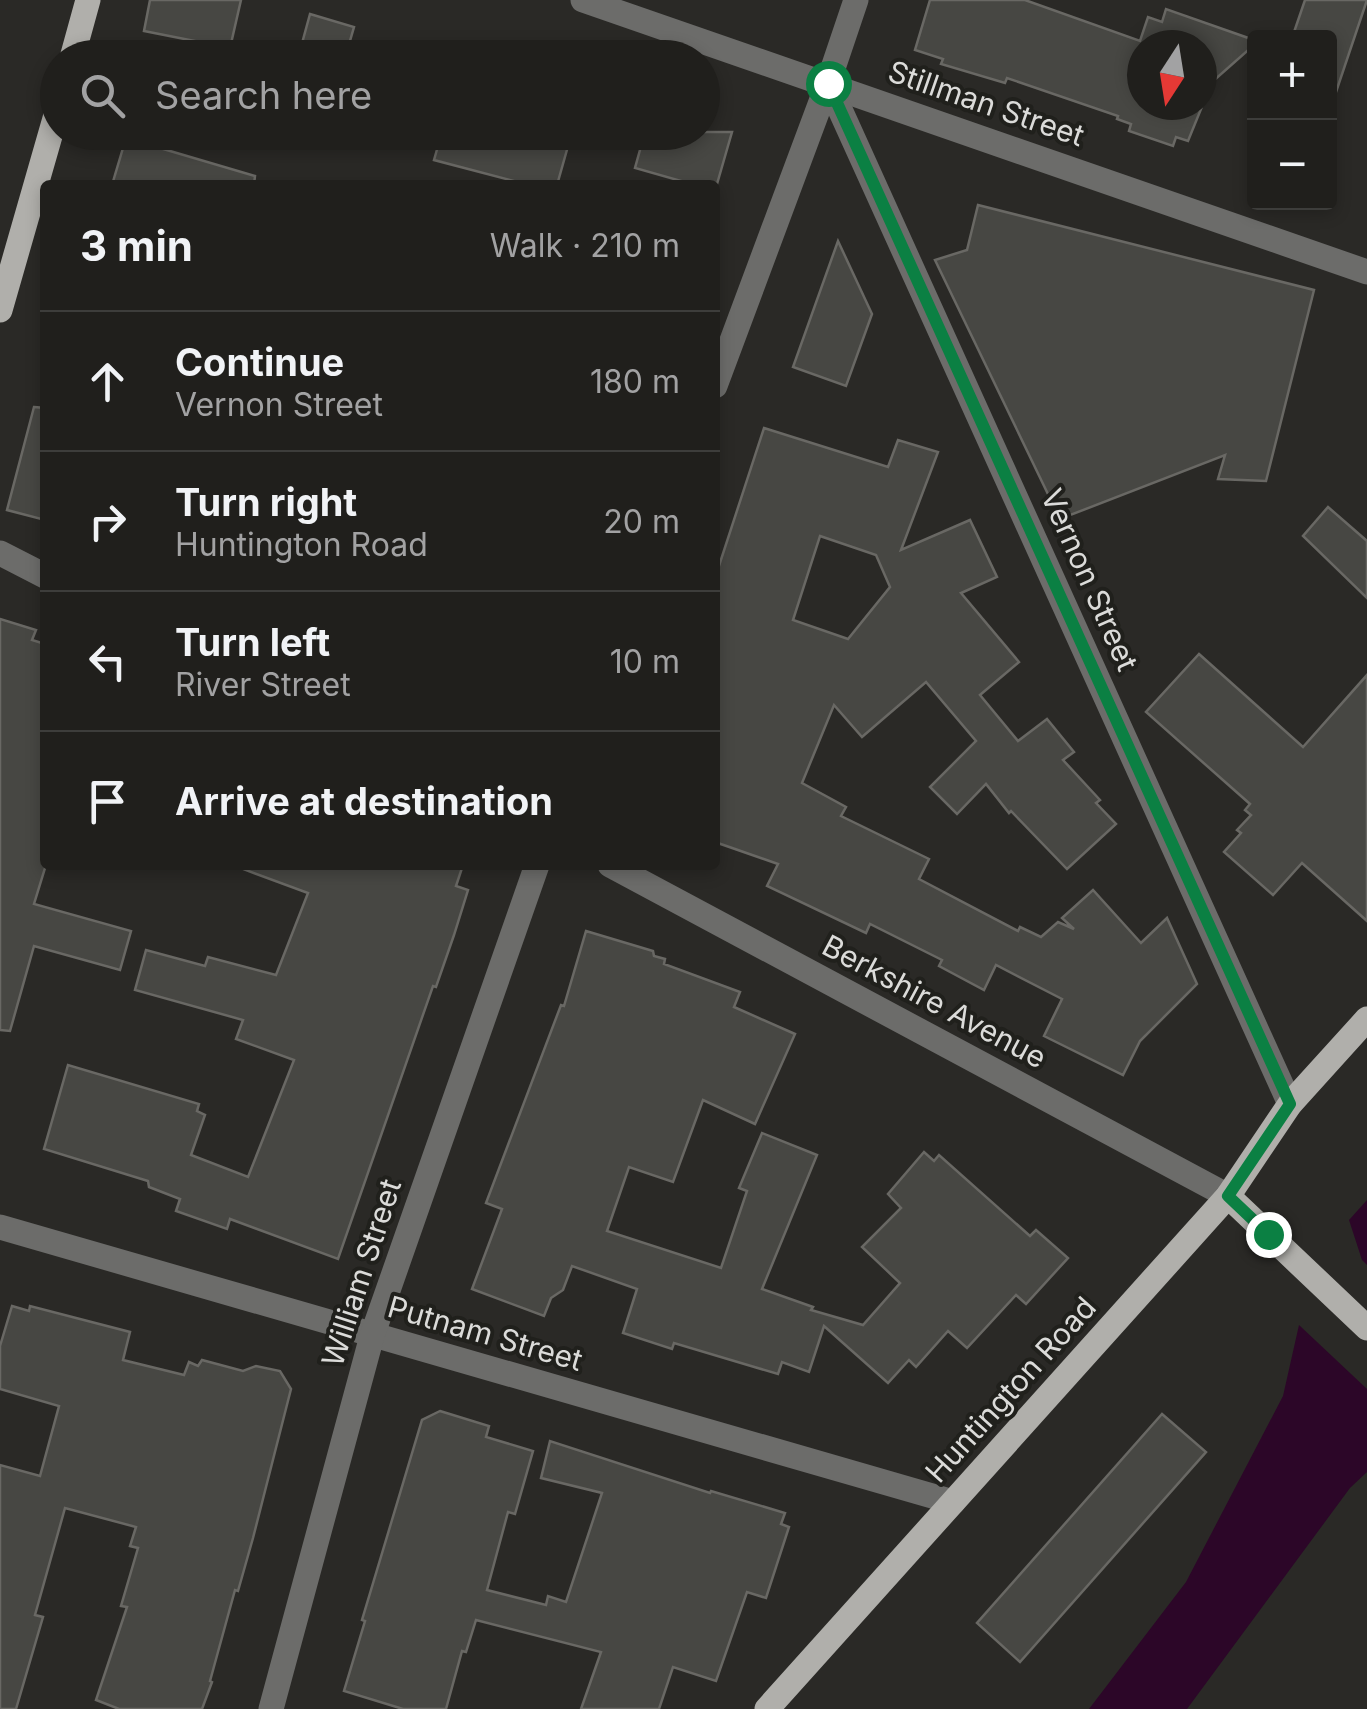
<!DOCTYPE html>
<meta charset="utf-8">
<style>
:root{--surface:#201f1c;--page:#2d2c29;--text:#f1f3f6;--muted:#a2a2a3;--line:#3d3d3b}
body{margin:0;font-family:Inter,sans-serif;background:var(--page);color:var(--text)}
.controls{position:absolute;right:30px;top:30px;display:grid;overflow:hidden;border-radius:10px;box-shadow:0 5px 15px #0003}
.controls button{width:90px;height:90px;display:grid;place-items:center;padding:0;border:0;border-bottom:2px solid var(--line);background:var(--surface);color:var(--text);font:50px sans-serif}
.compass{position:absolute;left:1127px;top:30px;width:90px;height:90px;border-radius:50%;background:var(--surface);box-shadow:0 5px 15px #0003;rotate:192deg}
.stop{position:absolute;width:30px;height:30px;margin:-22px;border:8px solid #0b8043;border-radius:50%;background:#fff}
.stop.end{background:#0b8043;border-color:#fff;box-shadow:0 2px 10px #0008}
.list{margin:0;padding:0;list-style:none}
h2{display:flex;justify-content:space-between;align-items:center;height:130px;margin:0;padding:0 40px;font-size:42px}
h2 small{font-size:32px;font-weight:400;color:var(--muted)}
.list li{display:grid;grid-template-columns:65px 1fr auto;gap:30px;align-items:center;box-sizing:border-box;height:140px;padding:0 40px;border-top:2px solid var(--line)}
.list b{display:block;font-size:38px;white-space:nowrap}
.list p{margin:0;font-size:32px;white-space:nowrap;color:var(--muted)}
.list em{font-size:32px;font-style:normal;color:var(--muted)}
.icon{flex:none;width:55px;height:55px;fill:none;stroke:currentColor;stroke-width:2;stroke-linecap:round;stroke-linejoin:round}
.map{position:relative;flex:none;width:1367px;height:1709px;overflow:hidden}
.search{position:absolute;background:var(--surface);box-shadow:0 5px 15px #0003;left:40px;top:40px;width:680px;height:110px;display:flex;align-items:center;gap:25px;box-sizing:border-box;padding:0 35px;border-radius:55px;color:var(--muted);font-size:38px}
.panel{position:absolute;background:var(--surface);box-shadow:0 5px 15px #0003;left:40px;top:180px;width:680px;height:690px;border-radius:10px}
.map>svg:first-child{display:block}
.water{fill:#2c0628}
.building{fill:#474743;stroke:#696864;stroke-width:2.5;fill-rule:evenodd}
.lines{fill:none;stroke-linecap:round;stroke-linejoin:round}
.minor{stroke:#6c6c6a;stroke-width:25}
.major{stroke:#b0afab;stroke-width:25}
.route{stroke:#0b8043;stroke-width:12}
.labels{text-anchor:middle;stroke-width:8;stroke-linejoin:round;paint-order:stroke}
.street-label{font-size:30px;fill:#dbdbd9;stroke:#20201c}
</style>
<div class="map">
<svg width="1367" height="1709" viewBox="0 0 1367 1709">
<rect width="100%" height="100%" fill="#2a2926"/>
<!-- water -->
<g class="water">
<polygon points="1367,1200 1367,1265 1362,1260 1349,1220"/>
<polygon points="1299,1325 1367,1389 1367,1472 1350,1488 1187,1709 1089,1709 1186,1582 1283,1396"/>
</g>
<!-- building -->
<g class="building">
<polygon points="150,0 241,0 230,48 144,31"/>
<path d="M930 0H1025L1140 41 1148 17 1162 22 1166 9 1254 40V45L1212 82 1188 141 1176 137 1173 146 1129 131 1131 124 1117 119 1118 116 1007 78 1005 83 941 64 943 59 915 50ZM1142 45H1202V105H1142Z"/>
<polygon points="1305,0 1367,0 1334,98 1330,97 1330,38 1292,38"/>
<polygon points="310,14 354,27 345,58 298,58"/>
<polygon points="442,132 572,132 557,185 529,185 434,160"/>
<polygon points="645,132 732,132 715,191 715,185 695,185 635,168"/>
<polygon points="126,138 255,176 254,185 112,185"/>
<polygon points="978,205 1314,290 1266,481 1218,479 1225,455 1060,519 935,260 967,250"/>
<polygon points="838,241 872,314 846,386 793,367"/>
<polygon points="34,407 45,408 45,520 7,510"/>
<path d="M764 428 888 467 898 440 938 452 901 550 970 520 997 577 961 593 1019 662 980 695 1018 741 1047 719 1074 752 1063 760 1100 800 1096 803 1116 824 1067 869 1011 811 1009 813 986 784 957 814 930 787 976 741 926 682 862 737 834 705 802 783 846 807 841 816 929 859 919 879 1018 931 1020 927 1041 937 1058 922 1074 929 1062 918 1093 890 1141 943 1167 918 1197 984 1140 1041 1123 1075 1044 1036 1062 999 996 965 984 990 939 966 942 960 870 924 866 933 767 886 778 864 715 842V578ZM820 536 876 555 890 587 848 639 793 620Z"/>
<polygon points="1328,507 1367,541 1367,598 1303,536"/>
<polygon points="0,619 36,630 32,640 45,644 45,868 34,904 131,931 120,970 34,946 10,1031 0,1030"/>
<polygon points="1199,654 1303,747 1367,675 1367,921 1302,863 1273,895 1224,852 1241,833 1237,830 1251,815 1245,810 1250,804 1146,712"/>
<polygon points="243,865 463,865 456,886 468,890 454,935 436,987 433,986 338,1259 230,1219 227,1229 176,1211 180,1199 149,1187 148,1181 44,1149 68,1065 199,1104 197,1111 205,1115 191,1155 248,1177 294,1060 236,1039 243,1020 135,990 146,950 205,966 208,957 276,975 308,893 243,869"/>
<polygon points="586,931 653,951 654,956 665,959 664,964 740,992 734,1007 795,1034 755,1124 703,1100 673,1182 629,1167 607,1231 721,1268 747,1191 739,1188 762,1133 817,1155 762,1289 813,1307 811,1310 863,1325 900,1283 862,1247 901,1208 888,1194 924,1152 934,1161 939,1155 1030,1236 1036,1230 1068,1258 1026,1304 1016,1295 967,1348 948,1331 916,1367 909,1360 888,1383 824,1326 809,1372 782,1362 778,1374 674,1343 672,1349 623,1333 637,1289 572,1266 563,1290 551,1298 544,1316 472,1289 502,1209 486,1203 561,1005 564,1006"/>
<polygon points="12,1306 29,1311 30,1306 130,1332 123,1360 184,1375 189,1362 198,1366 202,1360 243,1371 256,1366 280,1371 291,1389 253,1538 238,1591 235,1590 210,1681 212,1682 202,1709 119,1709 96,1700 127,1607 121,1606 138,1548 130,1546 136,1527 65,1508 35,1615 43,1617 16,1709 0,1709 0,1465 40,1476 59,1406 0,1389 0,1346"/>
<polygon points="440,1411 489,1426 486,1437 533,1451 515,1514 508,1512 487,1590 546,1605 548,1596 566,1602 602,1493 541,1478 550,1441 710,1493 711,1491 785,1513 781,1524 789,1527 766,1598 747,1592 716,1681 673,1667 659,1709 581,1709 601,1652 476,1620 466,1652 462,1651 446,1709 403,1709 344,1691 365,1621 362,1620 422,1420"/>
<polygon points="1162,1414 1206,1452 1020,1662 977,1623"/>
</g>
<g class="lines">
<!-- minor -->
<g class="minor">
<polyline points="583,0 1367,272"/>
<polyline points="828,83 1290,1104"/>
<polyline points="715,386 828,83 856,0"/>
<polyline points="0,553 45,576"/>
<polyline points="610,865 1228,1196"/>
<polyline points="0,1227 953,1502"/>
<polyline points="271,1709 372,1336 537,865"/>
</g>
<!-- major -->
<g class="major">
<polyline points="72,58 88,0"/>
<polyline points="0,310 58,108"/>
<polyline points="1228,1196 1367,1328"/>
<polyline points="767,1709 1228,1196 1290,1104 1367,1019"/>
</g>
</g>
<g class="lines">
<!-- route -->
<polyline class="route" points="828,83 1290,1104 1228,1196 1268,1234"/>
</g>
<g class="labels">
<!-- street labels -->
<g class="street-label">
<text transform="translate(986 104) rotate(19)" y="10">Stillman Street</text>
<text transform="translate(1089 580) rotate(66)" y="10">Vernon Street</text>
<text transform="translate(934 1002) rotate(28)" y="10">Berkshire Avenue</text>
<text transform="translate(362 1273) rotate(-72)" y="10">William Street</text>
<text transform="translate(485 1334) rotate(16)" y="10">Putnam Street</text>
<text transform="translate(1011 1390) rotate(-48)" y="10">Huntington Road</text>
</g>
</g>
</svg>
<div class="controls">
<button>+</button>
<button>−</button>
</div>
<svg class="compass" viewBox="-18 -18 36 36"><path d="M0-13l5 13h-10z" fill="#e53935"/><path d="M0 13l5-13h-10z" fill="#a2a2a3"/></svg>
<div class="stop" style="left:828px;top:83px"></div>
<div class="stop end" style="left:1268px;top:1234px"></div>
<div class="search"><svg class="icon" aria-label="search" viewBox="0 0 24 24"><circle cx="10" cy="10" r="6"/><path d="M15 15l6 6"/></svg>Search here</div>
<section class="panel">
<h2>3 min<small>Walk · 210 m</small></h2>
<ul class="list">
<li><svg class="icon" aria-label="ahead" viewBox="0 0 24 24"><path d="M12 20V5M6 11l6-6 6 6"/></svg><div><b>Continue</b><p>Vernon Street</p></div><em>180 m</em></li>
<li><svg class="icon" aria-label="right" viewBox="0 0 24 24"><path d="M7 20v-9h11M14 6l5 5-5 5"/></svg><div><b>Turn right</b><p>Huntington Road</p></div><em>20 m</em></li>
<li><svg class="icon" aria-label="left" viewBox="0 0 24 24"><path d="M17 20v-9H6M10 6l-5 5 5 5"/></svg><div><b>Turn left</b><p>River Street</p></div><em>10 m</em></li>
<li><svg class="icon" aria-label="arrive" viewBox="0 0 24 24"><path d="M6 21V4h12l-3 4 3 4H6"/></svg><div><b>Arrive at destination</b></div></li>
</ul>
</section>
</div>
